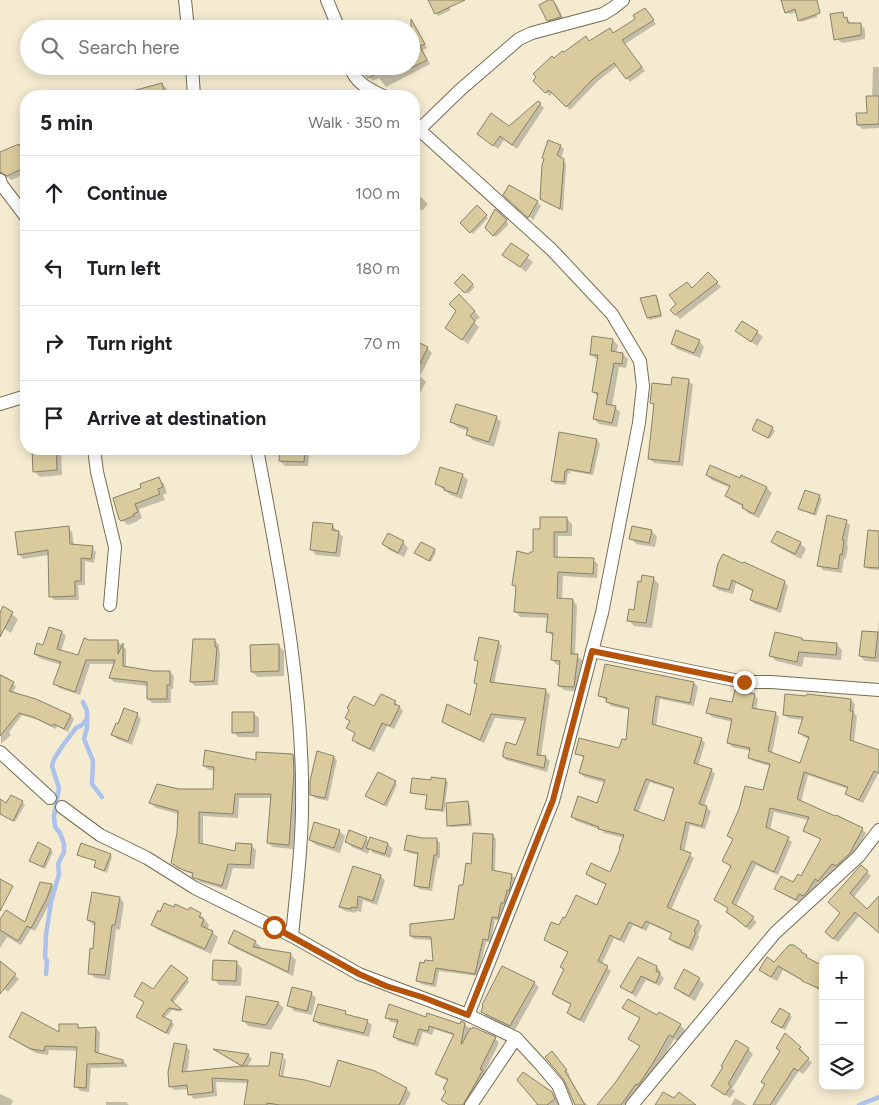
<!DOCTYPE html>
<meta charset="utf-8">
<style>
:root{--surface:#fff;--page:#f6f6f6;--text:#202124;--muted:#757577;--line:#e0e0e0}
body{margin:0;font-family:Figtree,sans-serif;background:var(--page);color:var(--text)}
.controls{position:absolute;right:15px;bottom:15px;display:grid;overflow:hidden;border-radius:10px;box-shadow:0 2px 12px #0003}
.controls button{width:45px;height:45px;display:grid;place-items:center;padding:0;border:0;border-bottom:1px solid var(--line);background:var(--surface);color:var(--text);font:25px sans-serif}
.stop{position:absolute;width:15px;height:15px;margin:-11px;border:4px solid #b45309;border-radius:50%;background:#fff}
.stop.end{background:#b45309;border-color:#fff;box-shadow:0 1px 5px #0008}
.list{margin:0;padding:0;list-style:none}
h2{display:flex;justify-content:space-between;align-items:center;height:65px;margin:0;padding:0 20px;font-size:21px}
h2 small{font-size:16px;font-weight:400;color:var(--muted)}
.list li{display:grid;grid-template-columns:32px 1fr auto;gap:15px;align-items:center;box-sizing:border-box;height:75px;padding:0 20px;border-top:1px solid var(--line)}
.list b{display:block;font-size:19px;white-space:nowrap}
.list em{font-size:16px;font-style:normal;color:var(--muted)}
.icon{flex:none;width:28px;height:28px;fill:none;stroke:currentColor;stroke-width:2;stroke-linecap:round;stroke-linejoin:round}
.map{position:relative;flex:none;width:879px;height:1105px;overflow:hidden}
.search{position:absolute;background:var(--surface);box-shadow:0 2px 12px #0003;left:20px;top:20px;width:400px;height:55px;display:flex;align-items:center;gap:12px;box-sizing:border-box;padding:0 18px;border-radius:28px;color:var(--muted);font-size:19px}
.panel{position:absolute;background:var(--surface);box-shadow:0 2px 12px #0003;left:20px;top:90px;width:400px;height:365px;border-radius:20px}
.map>svg:first-child{display:block}
.shadow{fill:#0003;fill-rule:evenodd}
.lines{fill:none;stroke-linecap:round;stroke-linejoin:round}
.stream{stroke:#acc2eb;stroke-width:4.5}
.building{fill:#dacb9e;stroke:#898168;fill-rule:evenodd}
.street-casing{stroke:#756d55;stroke-width:14}
.street{stroke:#fff;stroke-width:12}
.route{stroke:#b45309;stroke-width:6}
</style>
<div class="map">
<svg width="879" height="1105" viewBox="0 0 879 1105">
<rect width="100%" height="100%" fill="#f4ebd0"/>
<!-- shadow -->
<g class="shadow">
<polygon points="431,0 450,0 447,2 451,10 438,16 430,1"/>
<polygon points="552,0 557,5 565,22 553,26 548,20"/>
<polygon points="791,0 815,0 817,17 801,22 799,20 797,12 789,14 786,12"/>
<polygon points="648,13 656,24 625,44 645,71 630,82 617,66 598,81 570,110 553,92 550,96 534,81 554,60 586,38 590,42 610,29 614,33"/>
<polygon points="847,19 851,23 860,24 865,29 865,39 842,43 837,39"/>
<polygon points="414,25 427,48 422,50 430,64 386,87 379,78 373,81 366,75 361,66 411,66 411,29 407,29"/>
<polygon points="873,67 879,67 879,128 862,129 858,125 868,114 872,97"/>
<polygon points="162,84 167,89 169,96 148,96 145,88"/>
<polygon points="538,102 544,108 517,149 504,140 498,149 478,134 509,127"/>
<polygon points="18,145 26,156 26,173 12,180 0,173 0,153"/>
<polygon points="560,146 564,149 561,159 566,164 563,211 544,202 541,199 543,166"/>
<polygon points="418,194 428,204 422,211 414,203 414,199"/>
<polygon points="505,195 537,202 541,206 533,220"/>
<polygon points="477,207 488,218 473,234 461,223"/>
<polygon points="495,211 509,224 496,237 486,228"/>
<polygon points="511,245 533,262 526,272 504,255"/>
<polygon points="708,273 721,287 680,319 671,310"/>
<polygon points="463,276 475,287 468,294 456,283"/>
<polygon points="459,296 480,317 474,322 479,327 468,344 446,328 458,310"/>
<polygon points="655,296 658,298 662,317 650,320 648,318"/>
<polygon points="737,331 757,332 763,337 757,346"/>
<polygon points="613,340 618,345 616,353 623,354 628,359 626,368 619,367 612,406 615,407 620,412 617,427 599,424 594,419 598,397 593,392 599,359 596,359 591,354"/>
<polygon points="414,341 427,348 432,353 420,376 426,382 414,404"/>
<polygon points="699,341 704,347 700,358 677,349 672,343"/>
<polygon points="688,380 693,385 683,466 654,463 649,458 655,407 651,403 672,386"/>
<polygon points="496,417 501,422 494,447 473,440 467,435 468,431 457,427 452,422"/>
<polygon points="772,428 775,431 770,439 753,430"/>
<polygon points="597,440 600,444 593,475 570,471 570,474 568,473 566,485 555,484 552,481"/>
<polygon points="33,449 61,449 62,475 40,477 34,471"/>
<polygon points="279,449 310,449 308,466 285,466 280,461 281,451"/>
<polygon points="462,475 468,480 462,499 451,495 436,484"/>
<polygon points="707,475 741,480 767,488 772,493 759,518 748,513 744,507 732,501 727,496 731,488 712,480"/>
<polygon points="158,479 164,484 167,493 163,495 165,500 139,509 142,518 138,520 138,521 128,525 122,520 143,488"/>
<polygon points="819,496 822,499 816,516 799,509"/>
<polygon points="567,519 572,524 572,536 558,536 558,558 593,560 598,564 597,578 563,576 562,600 572,600 577,605 575,655 582,660 579,692 564,690 559,686 561,665 557,665 552,660 554,637 548,632 548,618 520,617 516,612 517,589 513,585 530,555 534,553 542,531"/>
<polygon points="845,521 850,525 847,544 848,546 846,559 844,558 842,573 823,570 819,565"/>
<polygon points="332,525 343,537 340,557 316,555 312,550"/>
<polygon points="68,528 72,532 74,545 92,548 96,552 94,563 85,561 85,585 78,585 79,600 54,600 50,596 49,555 23,559 19,554"/>
<polygon points="651,531 657,536 655,547 636,544 631,538"/>
<polygon points="879,532 879,570 868,569 866,567"/>
<polygon points="403,542 408,548 404,557 389,550 384,544"/>
<polygon points="773,542 800,543 806,549 801,559 778,547"/>
<polygon points="434,550 436,552 431,562 416,553"/>
<polygon points="720,564 784,582 788,586 781,613 755,604 751,600 754,592 736,583 733,594 718,590 714,586"/>
<polygon points="653,578 659,584 652,628 634,626 629,620 635,611 642,583"/>
<polygon points="4,608 18,619 11,633 0,626 0,615"/>
<polygon points="879,619 879,662 865,661 860,656 878,633"/>
<polygon points="62,632 66,636 61,651 79,656 89,641 117,641 126,649 126,668 152,672 170,672 174,676 173,689 171,689 171,703 152,703 148,699 148,686 114,682 110,678 115,664 90,664 80,695 59,688 54,683 61,665 39,658 35,654"/>
<polygon points="802,639 804,642 836,644 842,650 841,660 804,657 802,667 776,661 771,656"/>
<polygon points="215,641 219,645 219,651 220,653 218,685 195,686 191,682"/>
<polygon points="498,642 502,646 494,684 546,691 550,695 541,756 545,757 550,761 547,772 506,760 502,756 507,744 516,746 526,721 495,718 484,743 447,725 443,721 470,717 478,685 475,683 479,663 476,660"/>
<polygon points="279,646 284,651 284,676 258,677 252,672"/>
<polygon points="0,674 8,678 16,687 12,694 36,700 71,716 74,719 68,732 57,726 56,729 38,720 22,715 9,732 11,735 1,744"/>
<path d="M694 683 698 687 694 706 660 699 656 726 701 739 705 743 698 766 711 770 715 774 704 806 711 811 705 829 690 825 684 852 694 858 671 910 698 922 702 926 698 935 699 937 693 951 674 943 670 939 672 934 650 924 646 931 633 925 624 943 614 938 602 964 611 971 584 1023 572 1017 568 1013 572 1005 557 998 553 994 565 970 562 967 569 953 550 944 546 940 566 920 598 907 607 885 591 878 587 874H610L622 849 624 838 604 833 601 830 576 821 572 817 597 805 606 783 584 777 580 773 584 758 576 753 620 750 627 742 630 710 611 706 607 701 600 696ZM650 782 675 790 665 823 638 813Z"/>
<polygon points="754,695 758,699 756,710 775,713 779,717 772,754 801,764 809,739 804,737 800,733 804,720 788,718 784,714 851,700 855,704 854,713 857,716 854,743 879,751 879,775 878,774 863,803 850,797 846,793 848,789 808,775 801,802 862,829 866,833 854,857 840,869 836,867 823,884 819,882 811,896 808,899 803,897 800,903 779,892 776,888 793,884 802,877 822,840 809,834 805,831 809,820 774,812 770,830 788,839 792,842 778,875 756,865 736,906 757,922 750,930 731,916 728,912 729,909 715,900 732,867 723,861 734,841 728,836 764,791 770,766 753,761 749,757 751,751 732,747 728,743 733,722 712,717 708,713"/>
<polygon points="395,702 403,711 394,729 387,726 374,752 357,744 353,740 356,734 348,728 350,722 346,718"/>
<polygon points="137,714 141,719 132,745 117,739 113,735 119,725"/>
<polygon points="254,714 259,718 259,737 238,737 233,732"/>
<polygon points="292,755 297,760 298,778 293,849 273,847 268,843 272,798 239,798 238,818 203,816 203,845 236,852 251,845 256,850 254,869 233,868 227,890 200,882 194,875 177,868 172,863 179,833 179,814 156,808 151,803 179,790 214,790 215,771 209,770 204,766 257,761"/>
<polygon points="334,757 337,760 328,801 315,798 311,794"/>
<polygon points="432,778 445,780 448,782 444,812 429,810 426,808 428,797 413,795 433,797 433,795 411,793 413,780 432,782"/>
<polygon points="395,782 397,785 387,807 367,796"/>
<polygon points="22,802 25,805 15,822 0,814 0,804"/>
<polygon points="467,802 470,805 472,826 451,827 448,825"/>
<polygon points="339,831 345,836 340,853 316,845 310,840"/>
<polygon points="493,835 496,839 495,872 511,875 515,878 513,892 507,906 504,905 501,921 495,920 491,942 486,942 478,976 439,971 436,987 421,984 418,980 435,963 432,940 414,939 411,936 455,920 464,887 472,865"/>
<polygon points="366,839 369,842 388,844 393,849 390,858 373,853 370,849 368,854 352,847 346,841"/>
<polygon points="436,839 440,843 440,858 438,858 432,891 419,889 415,885 419,855 409,853 405,849"/>
<polygon points="51,850 53,852 45,869 31,861"/>
<polygon points="79,854 110,855 112,857 107,873 95,867 97,862"/>
<polygon points="861,867 871,876 853,898 867,910 879,896 879,933 859,916 838,942 830,936"/>
<polygon points="381,876 385,881 377,905 363,900 361,912 356,911 355,913 345,911 340,907"/>
<polygon points="41,883 52,885 55,888 51,901 35,931 31,929 21,945 7,937 0,948 0,921 26,924"/>
<polygon points="120,898 124,903 120,930 116,929 110,980 95,978 90,973 96,925 93,925 88,920"/>
<polygon points="189,912 200,914 209,925 207,930 212,932 218,937 211,954 158,930 153,925"/>
<polygon points="229,942 255,942 261,947 260,949 290,954 296,960 293,976 235,948"/>
<polygon points="791,944 810,960 823,967 823,992 783,970 777,981 766,975 761,970 774,964"/>
<polygon points="0,962 19,979 8,992 0,986"/>
<polygon points="236,962 242,968 241,986 219,985 214,979"/>
<polygon points="657,967 661,972 660,974 664,978 660,986 646,980 636,997 622,987"/>
<polygon points="187,979 189,982 173,1003 181,1012 172,1010 164,1018 174,1024 169,1035 137,1017 153,990"/>
<polygon points="699,979 704,984 695,1001 681,993 676,987"/>
<polygon points="534,983 539,987 515,1030 486,1016 482,1012"/>
<polygon points="311,993 316,998 312,1015 294,1011 289,1005"/>
<polygon points="278,1003 284,1008 271,1030 248,1026 243,1020"/>
<polygon points="624,1008 680,1025 685,1030 678,1041 674,1039 658,1068 629,1105 599,1105 616,1084 641,1047 630,1039 641,1019"/>
<polygon points="345,1013 349,1016 367,1021 372,1025 369,1037 319,1025 315,1021"/>
<polygon points="789,1015 792,1017 785,1030 773,1022"/>
<polygon points="386,1017 427,1018 460,1025 464,1024 469,1028 467,1035 495,1038 499,1043 484,1073 487,1076 469,1105 447,1104 442,1100 447,1092 449,1081 441,1078 436,1074 455,1036 434,1029 432,1035 423,1032 418,1047 398,1041 394,1037 398,1023 391,1022"/>
<polygon points="77,1026 81,1029 96,1028 100,1033 99,1055 123,1061 127,1065 127,1067 91,1068 89,1092 80,1091 76,1087 78,1051 49,1050 48,1055 36,1053 15,1041 11,1037 60,1034"/>
<polygon points="785,1035 804,1052 803,1054 812,1063 803,1074 799,1071 776,1105 754,1105 766,1085 762,1082 781,1051"/>
<path d="M186 1046 190 1051 187 1073 243 1067 216 1051 248 1055 252 1059 247 1067 270 1068 282 1056 286 1060 283 1078 331 1089 374 1072 406 1089 411 1093 405 1105H261L248 1083 216 1082 217 1096 194 1099 189 1094V1089L174 1090 170 1086ZM281 1057H284L279 1082H276Z"/>
<polygon points="748,1049 753,1054 732,1089 735,1091 730,1098 712,1086"/>
<polygon points="556,1058 570,1075 569,1076 584,1102 588,1105 576,1105"/>
<polygon points="551,1093 556,1098 560,1105 535,1105"/>
<polygon points="0,1094 11,1099 13,1101 11,1105 0,1105"/>
<polygon points="735,1098 747,1105 731,1105"/>
<polygon points="106,1102 126,1102 129,1105 106,1105"/>
</g>
<g class="lines">
<!-- stream -->
<g class="stream">
<polyline points="83,702 87,711 87,728 84,739 93,761 92,784 102,797"/>
<polyline points="46,974 47,961 45,957 46,935 51,902 59,874 58,864 64,852 64,844 60,833 55,827 54,816 59,788 52,766 54,759 63,745 76,728 82,725 87,719"/>
<polyline points="859,1105 879,1097"/>
</g>
</g>
<!-- building -->
<g class="building">
<polygon points="428,0 465,0 435,14"/>
<polygon points="548,0 553,0 561,17 547,21 539,5"/>
<polygon points="781,0 817,0 820,13 798,21 795,9 785,13"/>
<polygon points="645,8 654,20 622,40 642,67 626,79 614,63 594,78 566,107 549,90 545,93 533,81 536,77 533,74 552,56 554,58 562,51 564,52 586,36 589,41 610,28 613,33 635,19 633,15"/>
<polygon points="843,12 844,18 847,17 848,23 861,23 861,35 834,40 830,14"/>
<polygon points="411,19 425,44 420,46 427,60 411,68"/>
<polygon points="359,66 394,66 368,78"/>
<polygon points="162,83 165,94 159,96 125,96 125,93"/>
<polygon points="866,96 879,96 879,124 857,125 856,113 867,113"/>
<polygon points="538,101 541,103 512,145 500,136 493,146 477,134 491,113 509,126"/>
<polygon points="548,140 561,145 557,155 564,159 560,209 540,199 542,165 544,159 542,158"/>
<polygon points="19,144 23,154 26,153 26,167 7,176 0,172 0,152"/>
<polygon points="509,185 538,201 528,218 503,195"/>
<polygon points="477,205 487,215 470,233 460,223"/>
<polygon points="495,209 507,220 493,236 485,228"/>
<polygon points="511,243 529,255 520,267 502,255"/>
<polygon points="708,272 718,282 675,315 670,310 676,304 669,295 687,282 692,288"/>
<polygon points="463,274 473,284 465,293 454,283"/>
<polygon points="459,294 475,311 470,316 475,321 462,340 445,328 456,311 449,304"/>
<polygon points="656,295 661,315 647,318 640,298"/>
<polygon points="742,321 758,331 751,342 735,331"/>
<polygon points="676,330 700,340 694,353 671,344"/>
<polygon points="592,336 613,339 611,351 623,353 622,364 614,363 606,404 616,406 612,423 593,419 598,393 592,392 598,355 590,355"/>
<polygon points="414,340 428,347 414,376"/>
<polygon points="672,377 689,379 679,462 648,459 654,404 650,403 652,383 671,385"/>
<polygon points="456,404 497,416 489,442 466,435 468,428 450,422"/>
<polygon points="757,419 773,427 768,438 752,430"/>
<polygon points="559,432 597,439 590,473 567,469 567,471 565,471 564,482 551,481"/>
<polygon points="32,449 56,449 57,470 33,472"/>
<polygon points="280,449 305,449 304,462 279,461"/>
<polygon points="710,465 740,478 741,475 767,487 754,514 742,508 743,505 725,496 730,486 706,475"/>
<polygon points="440,467 463,474 457,494 444,490 445,488 435,484"/>
<polygon points="159,477 163,487 158,489 160,494 135,504 138,512 133,514 134,516 121,521 119,519 113,498 141,488 140,484"/>
<polygon points="805,490 820,495 814,514 798,509"/>
<polygon points="827,515 847,520 842,540 844,540 842,555 840,554 838,569 817,566"/>
<polygon points="540,517 567,517 567,532 554,532 554,557 594,558 593,574 558,572 557,598 573,599 571,654 578,654 574,687 558,686 560,661 551,660 553,633 546,632 548,614 514,612 516,586 512,585 517,551 529,554 530,552 533,552 533,529 540,529"/>
<polygon points="313,522 333,524 332,530 339,531 336,553 310,550"/>
<polygon points="69,526 70,544 93,546 91,559 81,558 81,581 75,581 75,596 49,597 48,550 18,555 15,532"/>
<polygon points="632,526 652,530 649,543 629,539"/>
<polygon points="868,530 879,531 879,568 864,567"/>
<polygon points="777,531 801,542 795,554 771,542"/>
<polygon points="388,533 404,541 398,553 382,544"/>
<polygon points="421,542 435,549 429,561 414,553"/>
<polygon points="723,554 742,563 744,562 785,581 777,609 750,600 753,590 732,580 729,590 713,586 718,563"/>
<polygon points="642,575 654,577 646,623 627,621 629,609 634,610 638,581 641,582"/>
<polygon points="3,606 13,612 0,637 0,613"/>
<polygon points="49,627 62,631 57,649 78,655 84,638 89,640 118,640 118,654 123,643 123,666 153,671 170,671 170,685 167,685 167,699 147,699 147,682 109,678 115,660 86,660 75,692 53,684 61,662 34,654 37,643 43,645"/>
<polygon points="862,631 878,632 875,658 859,656"/>
<polygon points="775,632 802,638 802,640 837,643 836,655 799,652 797,662 769,656"/>
<polygon points="479,637 499,641 490,682 546,689 537,755 546,756 544,768 503,757 503,752 506,742 516,745 526,718 491,714 480,740 442,722 447,704 470,715 477,684 474,683 478,661 474,660"/>
<polygon points="193,639 215,639 215,647 217,647 214,681 190,682"/>
<polygon points="279,644 279,671 251,672 250,645"/>
<path d="M605 664 694 682 690 703 656 696 652 724 702 738 694 763 712 769 699 804 707 806 702 826 686 822 680 849 691 853 667 907 699 921 694 931 696 932 689 948 669 939 672 933 646 921 642 928 629 922 620 940 610 935 598 961 608 966 580 1020 567 1013 571 1004 552 994 564 969 560 967 568 952 544 940 551 922 559 925 563 917 565 918 576 895 597 905 606 884 586 874 591 863 610 872 620 849 619 848 624 835 598 829 599 827 571 817 578 796 597 803 605 780 579 773 584 756 575 754 579 738 619 748 622 739 626 740 629 708 606 702 607 698 598 696ZM646 779 674 788 664 821 634 810Z"/>
<polygon points="0,675 14,682 9,691 36,699 71,715 64,729 54,724 52,726 33,717 19,713 0,736"/>
<polygon points="735,690 755,694 752,708 776,712 768,751 800,763 809,737 798,733 803,717 783,715 785,694 806,696 807,694 851,699 850,711 853,711 850,740 879,750 879,773 874,771 859,800 845,794 848,787 804,772 797,799 835,816 836,815 863,828 850,853 836,866 832,864 818,881 815,879 807,892 803,896 799,894 796,900 774,889 781,876 793,882 798,874 801,876 821,839 803,831 809,817 770,808 766,827 789,837 774,872 752,861 732,903 743,909 754,917 746,927 734,917 726,912 728,908 714,900 731,866 722,861 733,839 727,836 739,809 745,786 763,790 770,764 748,758 750,748 727,743 732,719 706,713 710,698 732,702"/>
<polygon points="381,694 396,701 394,704 400,706 390,726 382,723 370,749 352,740 355,733 346,728 350,721 345,718 349,710 347,708 354,696 374,706"/>
<polygon points="124,708 138,713 128,741 111,735 116,723 118,724"/>
<polygon points="232,712 254,712 254,732 232,733"/>
<polygon points="205,750 256,760 256,752 293,754 294,772 289,845 267,843 271,794 235,794 233,814 199,812 199,843 235,851 236,843 252,844 250,865 228,864 222,886 194,878 192,877 193,873 183,870 171,863 177,833 178,811 149,803 157,784 179,789 213,789 214,767 203,766"/>
<polygon points="317,751 334,756 325,798 310,795 310,781"/>
<polygon points="378,772 396,781 384,805 365,796"/>
<polygon points="431,777 446,779 442,810 425,809 427,795 410,793 412,778 431,780"/>
<polygon points="11,795 23,801 13,821 0,814 0,799 6,803"/>
<polygon points="468,801 470,824 447,826 446,803"/>
<polygon points="314,822 340,830 334,848 309,840"/>
<polygon points="349,830 367,837 362,849 345,842"/>
<polygon points="473,833 493,834 492,870 512,874 510,888 509,891 507,890 504,903 501,903 498,918 492,917 488,940 483,939 475,974 436,968 433,984 416,981 420,962 424,963 425,960 433,961 431,937 410,936 410,924 454,919 459,885 463,885 466,863 471,864"/>
<polygon points="407,835 422,838 437,838 437,855 434,855 429,888 414,886 418,853 404,850"/>
<polygon points="370,837 388,843 385,854 366,848"/>
<polygon points="38,842 51,849 43,867 29,861"/>
<polygon points="81,843 111,854 104,871 94,867 96,861 77,855"/>
<polygon points="861,865 868,871 850,893 867,909 879,896 879,933 855,912 833,939 825,932 840,913 828,902"/>
<polygon points="353,866 381,875 373,901 358,896 357,908 351,907 351,909 339,907"/>
<polygon points="0,879 13,886 0,911"/>
<polygon points="40,882 52,884 47,898 31,928 27,926 18,941 0,930 0,919 6,910 25,922"/>
<polygon points="92,892 120,897 115,925 112,925 105,975 88,974 90,948 93,949 95,922 87,920"/>
<polygon points="164,903 174,907 175,904 188,910 190,907 201,913 199,917 204,919 201,926 213,931 205,949 151,925 158,910 160,912"/>
<polygon points="234,930 256,941 253,947 291,953 288,972 228,943"/>
<polygon points="789,945 794,945 802,951 801,952 807,955 806,957 823,966 823,990 802,981 802,980 778,966 771,977 759,970 767,957 774,962"/>
<polygon points="638,957 657,966 656,971 660,973 656,983 641,976 632,993 620,987"/>
<polygon points="213,960 237,961 236,981 212,980"/>
<polygon points="0,961 16,974 0,994"/>
<polygon points="171,965 188,978 171,1000 182,1010 169,1008 162,1016 172,1021 166,1033 136,1017 144,1002 134,996 142,982 153,989"/>
<polygon points="502,966 535,982 510,1026 481,1012 483,1006 482,1005"/>
<polygon points="684,969 700,978 689,996 674,988"/>
<polygon points="292,987 312,992 307,1011 287,1006"/>
<polygon points="246,996 279,1002 266,1025 242,1021"/>
<polygon points="628,999 657,1015 659,1012 681,1024 673,1037 669,1035 653,1063 639,1084 638,1085 636,1084 621,1105 597,1105 615,1083 640,1046 628,1039 640,1018 622,1008"/>
<polygon points="318,1004 346,1011 345,1014 368,1020 364,1033 313,1021"/>
<polygon points="389,1004 426,1017 427,1013 460,1024 461,1021 465,1023 461,1044 462,1044 470,1028 472,1029 473,1027 496,1037 480,1069 483,1070 463,1105 449,1105 441,1100 446,1091 443,1089 448,1079 435,1074 454,1034 429,1026 428,1031 419,1029 414,1044 393,1037 398,1020 385,1018"/>
<polygon points="780,1008 790,1014 782,1028 771,1022"/>
<polygon points="22,1012 59,1032 59,1024 78,1024 78,1028 96,1027 95,1052 123,1060 123,1063 87,1064 86,1088 74,1087 77,1047 45,1046 44,1051 31,1049 9,1037"/>
<polygon points="785,1033 801,1047 799,1049 809,1058 798,1071 794,1068 770,1105 753,1105 765,1084 761,1082 780,1051 776,1048"/>
<polygon points="736,1040 749,1048 728,1084 731,1086 725,1095 711,1086 723,1067 721,1066"/>
<polygon points="174,1043 187,1045 182,1072 242,1066 213,1049 249,1054 242,1066 269,1066 271,1052 283,1054 279,1076 305,1080 330,1087 338,1060 375,1071 407,1088 399,1105 280,1105 267,1103 267,1105 244,1105 248,1080 212,1078 213,1092 188,1095 187,1085 169,1087 168,1072"/>
<polygon points="552,1051 567,1070 565,1071 585,1105 575,1105 564,1080 545,1057"/>
<polygon points="523,1072 552,1092 555,1099 547,1105 538,1105 517,1080"/>
<polygon points="663,1092 674,1098 679,1092 696,1105 655,1105"/>
</g>
<g class="lines">
<!-- street casing -->
<g class="street-casing">
<g id="street">
<polyline points="185,0 188,29"/>
<polyline points="327,0 339,29"/>
<polyline points="192,66 194,96"/>
<path d="M350 66C355 83 369 89 383 96"/>
<polyline points="414,125 552,250 612,314 640,361 643,386 639,423 602,613 553,801 468,1015"/>
<polyline points="414,125 419,127 424,125 460,90 519,39 532,33 603,14 613,8 623,0"/>
<polyline points="0,180 1,184 26,217"/>
<polyline points="0,404 26,396"/>
<polyline points="94,449 97,472 115,547 110,605"/>
<path d="M257 449C279 567 304 687 302 807 302 850 296 893 292 936"/>
<polyline points="592,651 744,682 771,682 879,690"/>
<polyline points="0,752 50,798"/>
<polyline points="62,807 100,835 147,858 195,888 292,936 359,974 468,1015 516,1038 541,1065 558,1085 566,1105"/>
<polyline points="471,1105 516,1038"/>
<polyline points="632,1105 775,933 859,856 879,830"/>
</g>
</g>
<!-- street -->
<use href="#street" class="street"/>
</g>
<g class="lines">
<!-- route -->
<polyline class="route" points="274,927 359,974 386,986 422,997 468,1015 553,800 592,651 744,682"/>
</g>
</svg>
<div class="controls">
<button>+</button>
<button>−</button>
<button><svg class="icon" aria-label="layers" viewBox="0 0 24 24"><path d="M12 4l9 5-9 5-9-5zM3 14l9 5 9-5"/></svg></button>
</div>
<div class="stop" style="left:274px;top:927px"></div>
<div class="stop end" style="left:744px;top:682px"></div>
<div class="search"><svg class="icon" aria-label="search" viewBox="0 0 24 24"><circle cx="10" cy="10" r="6"/><path d="M15 15l6 6"/></svg>Search here</div>
<section class="panel">
<h2>5 min<small>Walk · 350 m</small></h2>
<ul class="list">
<li><svg class="icon" aria-label="ahead" viewBox="0 0 24 24"><path d="M12 20V5M6 11l6-6 6 6"/></svg><div><b>Continue</b></div><em>100 m</em></li>
<li><svg class="icon" aria-label="left" viewBox="0 0 24 24"><path d="M17 20v-9H6M10 6l-5 5 5 5"/></svg><div><b>Turn left</b></div><em>180 m</em></li>
<li><svg class="icon" aria-label="right" viewBox="0 0 24 24"><path d="M7 20v-9h11M14 6l5 5-5 5"/></svg><div><b>Turn right</b></div><em>70 m</em></li>
<li><svg class="icon" aria-label="arrive" viewBox="0 0 24 24"><path d="M6 21V4h12l-3 4 3 4H6"/></svg><div><b>Arrive at destination</b></div></li>
</ul>
</section>
</div>
